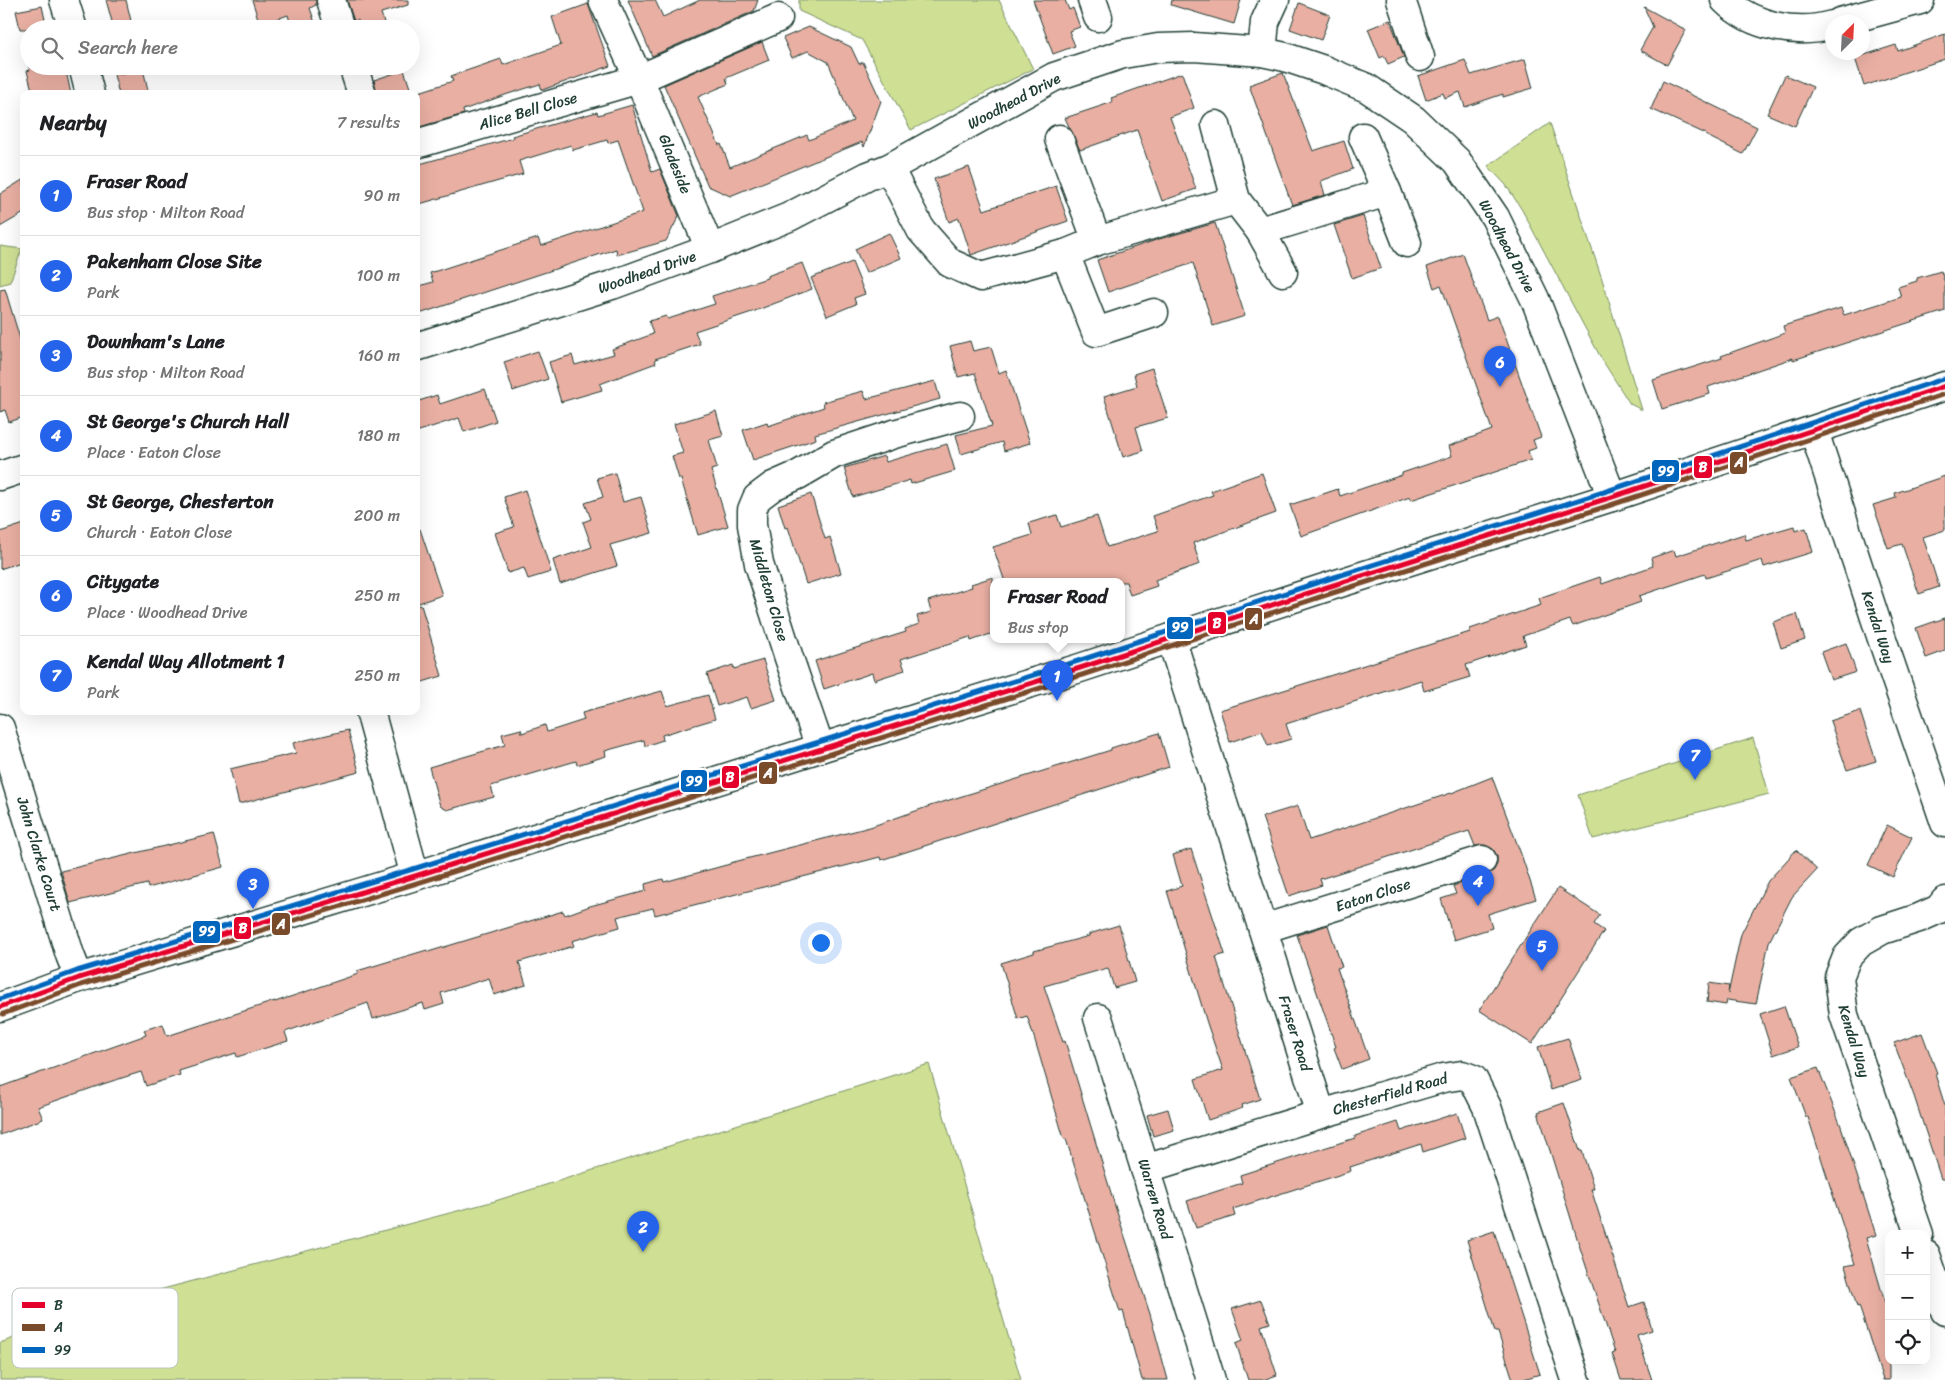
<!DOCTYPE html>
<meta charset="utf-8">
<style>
:root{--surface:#fff;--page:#f6f6f6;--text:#202124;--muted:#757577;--line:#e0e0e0;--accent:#2563eb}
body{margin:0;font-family:Sriracha,sans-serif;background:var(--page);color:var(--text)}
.controls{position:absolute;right:15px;bottom:15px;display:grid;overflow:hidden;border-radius:10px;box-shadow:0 5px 20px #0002}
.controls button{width:45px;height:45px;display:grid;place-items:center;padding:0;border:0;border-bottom:1px solid var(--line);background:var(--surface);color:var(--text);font:25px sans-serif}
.compass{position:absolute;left:1825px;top:15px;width:45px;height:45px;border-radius:50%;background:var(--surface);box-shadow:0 5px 20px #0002;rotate:24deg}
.you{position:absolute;left:820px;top:942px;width:18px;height:18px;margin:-12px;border:4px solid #fff;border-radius:50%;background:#1a73e8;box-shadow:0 0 0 8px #1a73e833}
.badge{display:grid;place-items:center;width:32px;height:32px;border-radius:50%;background:var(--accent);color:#fff;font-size:16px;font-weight:700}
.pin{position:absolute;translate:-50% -41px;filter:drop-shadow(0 1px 2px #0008)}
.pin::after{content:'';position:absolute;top:26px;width:18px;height:15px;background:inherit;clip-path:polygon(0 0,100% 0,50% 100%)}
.popup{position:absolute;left:990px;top:578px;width:135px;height:65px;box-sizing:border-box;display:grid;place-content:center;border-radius:10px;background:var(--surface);filter:drop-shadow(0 1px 4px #0005);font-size:16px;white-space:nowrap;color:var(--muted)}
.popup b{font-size:19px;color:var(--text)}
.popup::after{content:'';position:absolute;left:50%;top:100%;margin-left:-10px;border:10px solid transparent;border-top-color:var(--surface)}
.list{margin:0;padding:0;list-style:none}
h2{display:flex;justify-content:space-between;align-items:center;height:65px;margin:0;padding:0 20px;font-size:21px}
h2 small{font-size:16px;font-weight:400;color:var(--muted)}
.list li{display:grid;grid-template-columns:32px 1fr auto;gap:15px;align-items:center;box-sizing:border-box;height:80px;padding:0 20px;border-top:1px solid var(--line)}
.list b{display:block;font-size:19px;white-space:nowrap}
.list p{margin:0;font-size:16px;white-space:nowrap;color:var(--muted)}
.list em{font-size:16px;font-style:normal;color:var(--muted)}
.icon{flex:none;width:28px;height:28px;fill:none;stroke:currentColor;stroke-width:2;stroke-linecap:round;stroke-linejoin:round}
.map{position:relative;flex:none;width:1945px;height:1380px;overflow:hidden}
.search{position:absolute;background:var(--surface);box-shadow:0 5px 20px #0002;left:20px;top:20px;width:400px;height:55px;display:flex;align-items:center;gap:12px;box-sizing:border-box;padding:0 18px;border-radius:28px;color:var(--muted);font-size:19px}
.panel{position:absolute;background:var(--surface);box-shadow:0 5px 20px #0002;left:20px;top:90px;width:400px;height:625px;border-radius:10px}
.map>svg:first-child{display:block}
.green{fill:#cfe094;stroke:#778e64}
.building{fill:#e9afa3;stroke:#1f3d34}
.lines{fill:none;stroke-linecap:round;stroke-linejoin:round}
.minor-casing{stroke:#1f3d34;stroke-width:31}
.primary-casing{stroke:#1f3d34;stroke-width:31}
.minor{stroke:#fff;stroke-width:28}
.primary{stroke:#fff;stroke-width:28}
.bus-1-casing{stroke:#fff;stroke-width:9}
.bus-2-casing{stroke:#fff;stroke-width:9}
.bus-3-casing{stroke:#fff;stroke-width:9}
.bus-1{stroke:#e4002b;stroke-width:5}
.bus-2{stroke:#7a4b2a;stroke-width:5}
.bus-3{stroke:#0065bd;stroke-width:5}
.labels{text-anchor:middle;stroke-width:4.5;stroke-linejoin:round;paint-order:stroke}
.street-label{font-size:15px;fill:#1f3d34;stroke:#fff}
.key{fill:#fff;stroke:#bcc5c2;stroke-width:1}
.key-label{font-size:14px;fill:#1f3d34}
.line-badge{stroke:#fff;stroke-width:2}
.badge-label{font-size:14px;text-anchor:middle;font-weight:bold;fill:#fff}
</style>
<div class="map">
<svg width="1945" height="1380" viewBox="0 0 1945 1380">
<rect width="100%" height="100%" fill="#fff"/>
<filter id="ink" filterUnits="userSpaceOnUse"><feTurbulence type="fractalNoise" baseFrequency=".02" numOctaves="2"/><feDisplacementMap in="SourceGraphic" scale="10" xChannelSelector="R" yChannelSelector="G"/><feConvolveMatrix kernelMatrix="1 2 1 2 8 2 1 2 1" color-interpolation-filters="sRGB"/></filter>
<g filter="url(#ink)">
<!-- green -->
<g class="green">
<polygon points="799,0 999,0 1033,69 911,130 862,40 799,11"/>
<polygon points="1550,123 1602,279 1642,410 1630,404 1601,358 1522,210 1506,185 1488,166"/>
<polygon points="0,246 22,249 10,282 0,285"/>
<polygon points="1753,738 1769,794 1593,839 1578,795"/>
<polygon points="929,1064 1021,1380 0,1380 0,1343 110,1303 495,1201"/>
</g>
<!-- building -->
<g class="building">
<polygon points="106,0 126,0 133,29 114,29"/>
<polygon points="252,0 316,0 316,5 310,8 317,29 292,29 288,15 260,25"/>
<polygon points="347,0 408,0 408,5 381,13 386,29 360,29 358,20 354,21"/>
<polygon points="628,0 655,0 663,17 700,0 758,0 754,11 652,56"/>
<polygon points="1033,0 1065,0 1069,10 1073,8 1080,27 1069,31 1075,46 1053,54"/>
<polygon points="1172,0 1241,0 1234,24 1171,5"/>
<polygon points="1299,3 1330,15 1321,40 1290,29"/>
<polygon points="588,4 610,66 542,90 540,84 508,94 463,110 464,114 416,128 416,93 453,81 451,76 501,59 503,65 561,45 552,17"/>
<polygon points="42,6 47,29 20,29 16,11"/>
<polygon points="1644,7 1686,30 1667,65 1640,50 1653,27"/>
<polygon points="1390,20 1404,57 1388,64 1384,56 1380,58 1368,29"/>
<polygon points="809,27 851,47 859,64 863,62 881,101 864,147 862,142 730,196 708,186 664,85 762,42 769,60 726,78 728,84 698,97 719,145 721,144 730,167 807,135 809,140 853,121 828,62 808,51 792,58 783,38"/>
<polygon points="1945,34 1945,59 1864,86 1855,58 1896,45 1898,51"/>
<polygon points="1525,59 1533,88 1503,97 1503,94 1465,107 1460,92 1445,98 1443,93 1426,100 1418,76 1465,60 1471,75"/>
<polygon points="29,66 65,66 71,94 33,94 27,71 30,70"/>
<polygon points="143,69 149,94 119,94 114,75"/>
<polygon points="404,70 412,94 377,94 374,80"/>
<polygon points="1182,73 1194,108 1170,117 1196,189 1162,201 1137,130 1080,150 1065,118 1113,102 1111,98"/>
<polygon points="1283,73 1313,151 1344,141 1353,169 1321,181 1325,195 1292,205 1249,85"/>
<polygon points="1785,75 1813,87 1795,126 1767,114"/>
<polygon points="1663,81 1757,127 1743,154 1705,135 1706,134 1651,109"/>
<polygon points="632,105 652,172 660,169 679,216 666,241 617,255 616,249 416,315 416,287 433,282 430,273 538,238 541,246 643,212 618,140 608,143 607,140 573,150 571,145 519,161 523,174 416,205 416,165 513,138 512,136 564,121 597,112 598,115"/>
<polygon points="969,167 984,210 1056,186 1068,221 971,255 959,218 949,222 934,179"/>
<polygon points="24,179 24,213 0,227 0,194"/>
<polygon points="1363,216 1381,268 1352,278 1334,225"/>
<polygon points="1215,223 1245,316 1213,326 1193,263 1108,292 1097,260 1156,240"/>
<polygon points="889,233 901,258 866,273 855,249"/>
<polygon points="1463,254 1487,320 1498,316 1541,437 1533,440 1536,448 1528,451 1531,460 1411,500 1410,497 1301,536 1290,505 1338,489 1340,496 1402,475 1402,473 1452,456 1449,446 1492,430 1441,285 1434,288 1427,267"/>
<polygon points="852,262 865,294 854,298 856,304 827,316 811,278"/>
<polygon points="802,263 812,289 755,311 695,331 700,344 655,359 656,363 600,384 602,390 561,402 549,362 572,355 575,365 614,354 612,349 653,334 649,321 666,316 668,319 715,304 712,296 767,278 767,276"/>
<polygon points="1941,271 1945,283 1945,311 1793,360 1793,358 1708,387 1710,394 1662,409 1653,380 1722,358 1721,356 1785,333 1783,326 1841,308 1844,315 1901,297 1898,287 1917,281 1917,278"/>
<polygon points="5,289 24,352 24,417 9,422 5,410 0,412 0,290"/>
<polygon points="970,341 973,351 991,347 999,373 1006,370 1030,443 1004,451 1002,442 961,454 956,435 992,426 975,373 958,377 950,346"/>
<polygon points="538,351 548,379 513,391 504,362"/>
<polygon points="1152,368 1168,418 1136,427 1143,451 1123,457 1104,396 1137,386 1134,374"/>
<polygon points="935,381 940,399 815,434 816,439 753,460 743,430 767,422 768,426 824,407 823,402 863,391 866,399"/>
<polygon points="485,389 496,421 464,432 459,418 416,432 416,402 437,395 440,404"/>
<polygon points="716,411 723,436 709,440 717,468 711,470 728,526 698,535 681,479 679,479 672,456 683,453 674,424"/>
<polygon points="947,444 955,471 911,484 910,480 853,497 844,468 884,456 886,462"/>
<polygon points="615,473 623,502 641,497 652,533 610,545 617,566 560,584 553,560 592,547 583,522 591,519 585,503 603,497 597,478"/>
<polygon points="1262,473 1276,513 1193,543 1200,564 1155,580 1157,586 1130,595 1126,582 1005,582 993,547 1032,535 1029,523 1057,515 1061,527 1097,516 1107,547 1158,531 1153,516 1213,495 1211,491"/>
<polygon points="1945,476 1945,530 1923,537 1939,587 1919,594 1902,544 1888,548 1873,505 1896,498 1895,493"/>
<polygon points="525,490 551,572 528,579 524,568 508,573 495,533 514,527 504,497"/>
<polygon points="811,494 825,539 830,537 841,573 806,584 788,527 785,528 778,505"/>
<polygon points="24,524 24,561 0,569 0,532"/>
<polygon points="1794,526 1795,531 1806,528 1813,552 1764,567 1762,560 1706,578 1705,574 1639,596 1641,602 1573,626 1570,620 1523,636 1526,645 1466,665 1470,677 1424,691 1421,680 1286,724 1291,739 1268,746 1262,731 1230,742 1220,710 1470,632 1470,629 1541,605 1539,598 1600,577 1602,584 1653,566 1651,558 1674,550 1676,556 1744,534 1746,540"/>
<polygon points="416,529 420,529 442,595 416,604"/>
<polygon points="993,577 993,633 971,641 970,637 901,659 905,670 874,680 872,673 824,689 815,661 906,632 905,629 919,624 917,616 931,612 928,601 972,587 971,584"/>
<polygon points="421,605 442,676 416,684 416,606"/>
<polygon points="1797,614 1805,640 1781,648 1773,622"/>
<polygon points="1945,618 1945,651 1926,658 1916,628"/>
<polygon points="1846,643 1856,672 1831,680 1821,652"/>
<polygon points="763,660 776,700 751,708 747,697 717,706 707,674 733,665 734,669"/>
<polygon points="662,691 667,706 708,695 715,719 662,735 663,740 645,746 644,740 605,751 606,756 577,765 576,761 491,786 494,797 447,810 440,806 429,767 505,745 502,734 521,729 522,733 545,725 547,732 584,720 582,713"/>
<polygon points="1860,711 1876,761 1847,770 1830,721"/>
<polygon points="348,730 359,772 239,804 230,769 296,753 293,743"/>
<polygon points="1159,733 1169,767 881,860 880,857 655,915 653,908 617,917 620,927 572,941 574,946 519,962 526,985 494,995 489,978 441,993 444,1004 425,1010 423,1003 373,1019 368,1003 285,1032 288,1041 237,1057 236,1053 179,1071 180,1075 146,1086 141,1072 106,1083 38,1107 43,1119 0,1135 0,1087 146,1035 144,1030 163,1024 167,1036 275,1001 275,1002 358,974 357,971 390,961 427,950 428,952 563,911 565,915 590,906 646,891 645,884 663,879 664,882 730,864 730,863 870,827 930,806 1111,750 1111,748"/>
<polygon points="1492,777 1521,854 1536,899 1488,914 1492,928 1454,940 1441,899 1456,894 1453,886 1487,875 1494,870 1497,864 1497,856 1493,849 1485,845 1475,846 1469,831 1320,879 1322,885 1289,896 1262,817 1298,806 1309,840 1454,792"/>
<polygon points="1887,825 1912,837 1893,877 1868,865"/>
<polygon points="214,834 223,867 148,888 147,884 70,903 61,871"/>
<polygon points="1191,849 1225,954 1216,957 1260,1099 1242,1105 1243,1108 1208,1120 1195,1079 1223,1070 1207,1023 1167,891 1182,886 1173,855"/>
<polygon points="1796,850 1817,870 1792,897 1769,942 1756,1004 1727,1000 1726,1005 1707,1002 1709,983 1729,986 1728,994 1741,934 1768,881"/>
<polygon points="1558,888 1600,915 1594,924 1604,931 1532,1044 1479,1010"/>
<polygon points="1119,925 1135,982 1114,988 1108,968 1044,986 1063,1042 1065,1041 1115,1206 1150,1314 1168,1380 1142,1380 1123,1311 1120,1312 1066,1139 1064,1139 1034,1037 1027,1016 1018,1019 1001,963 1034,953 1034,951 1089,936 1089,934"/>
<polygon points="1328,925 1342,967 1337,968 1369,1059 1342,1069 1334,1048 1336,1047 1297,935"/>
<polygon points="1784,1006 1798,1047 1773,1055 1760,1014"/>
<polygon points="1922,1033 1937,1073 1935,1074 1945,1106 1945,1179 1941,1179 1914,1096 1894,1043"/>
<polygon points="1568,1038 1582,1080 1551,1090 1538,1047"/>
<polygon points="1818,1068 1841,1126 1876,1235 1866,1238 1889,1316 1889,1380 1883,1380 1859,1306 1857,1307 1845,1266 1855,1264 1808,1117 1806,1117 1791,1077"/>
<polygon points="1564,1103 1580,1151 1582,1151 1594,1189 1591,1189 1629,1307 1644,1302 1652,1330 1637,1335 1652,1380 1621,1380 1612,1353 1615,1352 1581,1251 1538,1112"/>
<polygon points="1168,1109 1174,1130 1153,1136 1147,1115"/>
<polygon points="1457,1113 1465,1138 1423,1152 1421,1144 1350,1167 1351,1171 1233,1209 1235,1216 1196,1228 1187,1201 1242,1183 1240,1175 1355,1138 1355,1136 1398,1122 1401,1131"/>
<polygon points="1494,1231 1540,1374 1521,1380 1513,1380 1498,1332 1495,1332 1467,1240"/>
<polygon points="1261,1300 1270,1323 1261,1326 1277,1375 1263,1380 1248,1380 1236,1343 1243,1340 1232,1309"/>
</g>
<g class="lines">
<!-- minor casing -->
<g class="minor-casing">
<g id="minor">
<polyline points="64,0 73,29"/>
<polyline points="331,0 340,29"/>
<polyline points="603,0 639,79 710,249"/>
<polyline points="1092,0 1098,17"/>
<polyline points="1401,0 1420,57"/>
<path d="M1725 0C1752 27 1798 35 1832 25"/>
<polyline points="1840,22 1920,0"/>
<polyline points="1262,52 1265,22 1275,0"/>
<polyline points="83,66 90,94"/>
<polyline points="353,66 362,94"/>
<polyline points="1216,125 1236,200"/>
<polyline points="1059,139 1097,241"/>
<polyline points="416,144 639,79 778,18"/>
<polyline points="889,168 921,230 950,263 981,277 1065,254 1097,241 1236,200 1260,231 1387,192 1363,137"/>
<polyline points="1387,192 1407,243"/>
<polyline points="1260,231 1283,272"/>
<polyline points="1065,254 1096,332 1154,313"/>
<polyline points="416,347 612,285 710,249 789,217 868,176 889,168 1054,77 1123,54 1158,48 1194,47 1262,52 1285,57 1324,70 1367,88 1413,119 1457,161 1495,217 1535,299 1612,497"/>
<polyline points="1814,431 1880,633 1945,823"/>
<polyline points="0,476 24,468"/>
<polyline points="1171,638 1321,1114"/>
<polyline points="370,711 415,876"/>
<polyline points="0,728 70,955 79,978"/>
<polyline points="820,748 789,658 759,564 752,525 752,510 757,498 773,486 798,475 834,454 894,434 960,416"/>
<polyline points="1263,929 1482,860"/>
<polyline points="1098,1018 1211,1380"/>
<polyline points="1145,1169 1321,1114 1443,1078 1462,1075 1473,1079 1487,1107 1576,1380"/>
<polyline points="1919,1234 1844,1015 1839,977 1847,957 1861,942 1882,930 1919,918 1939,909 1945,901"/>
<polyline points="1926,1255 1945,1311"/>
</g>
</g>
<!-- primary casing -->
<g class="primary-casing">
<polyline id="primary" points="0,1007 79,978 415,876 820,748 1080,668 1321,589 1612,497 1945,386"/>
</g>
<!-- minor -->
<use href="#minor" class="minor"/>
<!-- primary -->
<use href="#primary" class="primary"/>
<!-- bus-1 casing -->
<g class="bus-1-casing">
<polyline id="bus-1" points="0,1007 79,978 415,876 1080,668 1321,589 1612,497 1945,386"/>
</g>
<!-- bus-2 casing -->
<g class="bus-2-casing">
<polyline id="bus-2" points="3,1014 81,985 417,883 1082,675 1323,596 1614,504 1945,394"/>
</g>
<!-- bus-3 casing -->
<g class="bus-3-casing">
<polyline id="bus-3" points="0,999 77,971 413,869 1078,661 1319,582 1610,490 1943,379"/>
</g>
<!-- bus-1 -->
<use href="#bus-1" class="bus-1"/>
<!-- bus-2 -->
<use href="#bus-2" class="bus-2"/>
<!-- bus-3 -->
<use href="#bus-3" class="bus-3"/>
</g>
</g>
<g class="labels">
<!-- street labels -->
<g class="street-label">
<text transform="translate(1014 101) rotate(-28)" y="5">Woodhead Drive</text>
<text transform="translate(528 111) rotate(-16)" y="5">Alice Bell Close</text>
<text transform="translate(675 164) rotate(68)" y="5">Gladeside</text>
<text transform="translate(1507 246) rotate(62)" y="5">Woodhead Drive</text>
<text transform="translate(647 272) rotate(-19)" y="5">Woodhead Drive</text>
<text transform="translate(769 590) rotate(74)" y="5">Middleton Close</text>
<text transform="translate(1878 627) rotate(72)" y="5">Kendal Way</text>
<text transform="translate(39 854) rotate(73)" y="5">John Clarke Court</text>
<text transform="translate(1373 895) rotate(-18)" y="5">Eaton Close</text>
<text transform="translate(1295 1033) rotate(73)" y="5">Fraser Road</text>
<text transform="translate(1854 1041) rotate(73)" y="5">Kendal Way</text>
<text transform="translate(1390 1094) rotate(-16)" y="5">Chesterfield Road</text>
<text transform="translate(1155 1199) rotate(73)" y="5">Warren Road</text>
</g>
</g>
<!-- legend -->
<rect x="12" y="1288" width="166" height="80" rx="8" class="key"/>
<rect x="22" y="1302" width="23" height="6" fill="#e4002b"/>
<rect x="22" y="1324" width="23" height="7" fill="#7a4b2a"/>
<rect x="22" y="1347" width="23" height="6" fill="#0065bd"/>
<g class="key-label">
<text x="54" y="1310">B</text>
<text x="54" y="1332">A</text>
<text x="54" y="1355">99</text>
</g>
<g class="line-badge">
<rect x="1729" y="451" width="19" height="24" rx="5" fill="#7a4b2a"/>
<rect x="1693" y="455" width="20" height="24" rx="5" fill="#e4002b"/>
<rect x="1651" y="459" width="29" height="24" rx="5" fill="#0065bd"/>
<rect x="1244" y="607" width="19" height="24" rx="5" fill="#7a4b2a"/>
<rect x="1207" y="611" width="20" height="24" rx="5" fill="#e4002b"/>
<rect x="1166" y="616" width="28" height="24" rx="5" fill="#0065bd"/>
<rect x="758" y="761" width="20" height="24" rx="5" fill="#7a4b2a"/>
<rect x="721" y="765" width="19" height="24" rx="5" fill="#e4002b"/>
<rect x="680" y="769" width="28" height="24" rx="5" fill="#0065bd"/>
<rect x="271" y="912" width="20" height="24" rx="5" fill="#7a4b2a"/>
<rect x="233" y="916" width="19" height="24" rx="5" fill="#e4002b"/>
<rect x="192" y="920" width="29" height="24" rx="5" fill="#0065bd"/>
</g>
<g class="badge-label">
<text x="1739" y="467">A</text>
<text x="1703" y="472">B</text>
<text x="1666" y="476">99</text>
<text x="1254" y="624">A</text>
<text x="1217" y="628">B</text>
<text x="1180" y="632">99</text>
<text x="768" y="778">A</text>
<text x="730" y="782">B</text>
<text x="694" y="786">99</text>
<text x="281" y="929">A</text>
<text x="243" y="933">B</text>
<text x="207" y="936">99</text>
</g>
</svg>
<div class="controls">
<button>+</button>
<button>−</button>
<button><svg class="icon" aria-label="locate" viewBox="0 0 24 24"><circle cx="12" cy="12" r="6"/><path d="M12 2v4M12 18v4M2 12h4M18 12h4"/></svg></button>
</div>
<svg class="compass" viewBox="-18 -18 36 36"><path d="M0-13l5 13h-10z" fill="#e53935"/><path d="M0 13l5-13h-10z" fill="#757577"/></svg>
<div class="you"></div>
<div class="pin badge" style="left:1057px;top:701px">1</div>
<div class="popup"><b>Fraser Road</b>Bus stop</div>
<div class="pin badge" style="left:643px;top:1252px">2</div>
<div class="pin badge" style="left:253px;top:909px">3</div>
<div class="pin badge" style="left:1478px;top:906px">4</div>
<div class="pin badge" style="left:1542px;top:971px">5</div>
<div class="pin badge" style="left:1500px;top:387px">6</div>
<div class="pin badge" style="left:1695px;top:780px">7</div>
<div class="search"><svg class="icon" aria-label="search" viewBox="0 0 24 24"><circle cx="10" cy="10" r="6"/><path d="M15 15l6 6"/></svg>Search here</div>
<section class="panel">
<h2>Nearby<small>7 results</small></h2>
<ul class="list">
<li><span class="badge">1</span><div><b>Fraser Road</b><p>Bus stop · Milton Road</p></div><em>90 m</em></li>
<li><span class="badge">2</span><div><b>Pakenham Close Site</b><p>Park</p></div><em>100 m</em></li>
<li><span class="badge">3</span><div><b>Downham's Lane</b><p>Bus stop · Milton Road</p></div><em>160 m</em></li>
<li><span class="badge">4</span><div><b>St George's Church Hall</b><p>Place · Eaton Close</p></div><em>180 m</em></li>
<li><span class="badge">5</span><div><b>St George, Chesterton</b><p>Church · Eaton Close</p></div><em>200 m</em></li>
<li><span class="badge">6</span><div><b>Citygate</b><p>Place · Woodhead Drive</p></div><em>250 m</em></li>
<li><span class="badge">7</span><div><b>Kendal Way Allotment 1</b><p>Park</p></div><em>250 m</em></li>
</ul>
</section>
</div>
